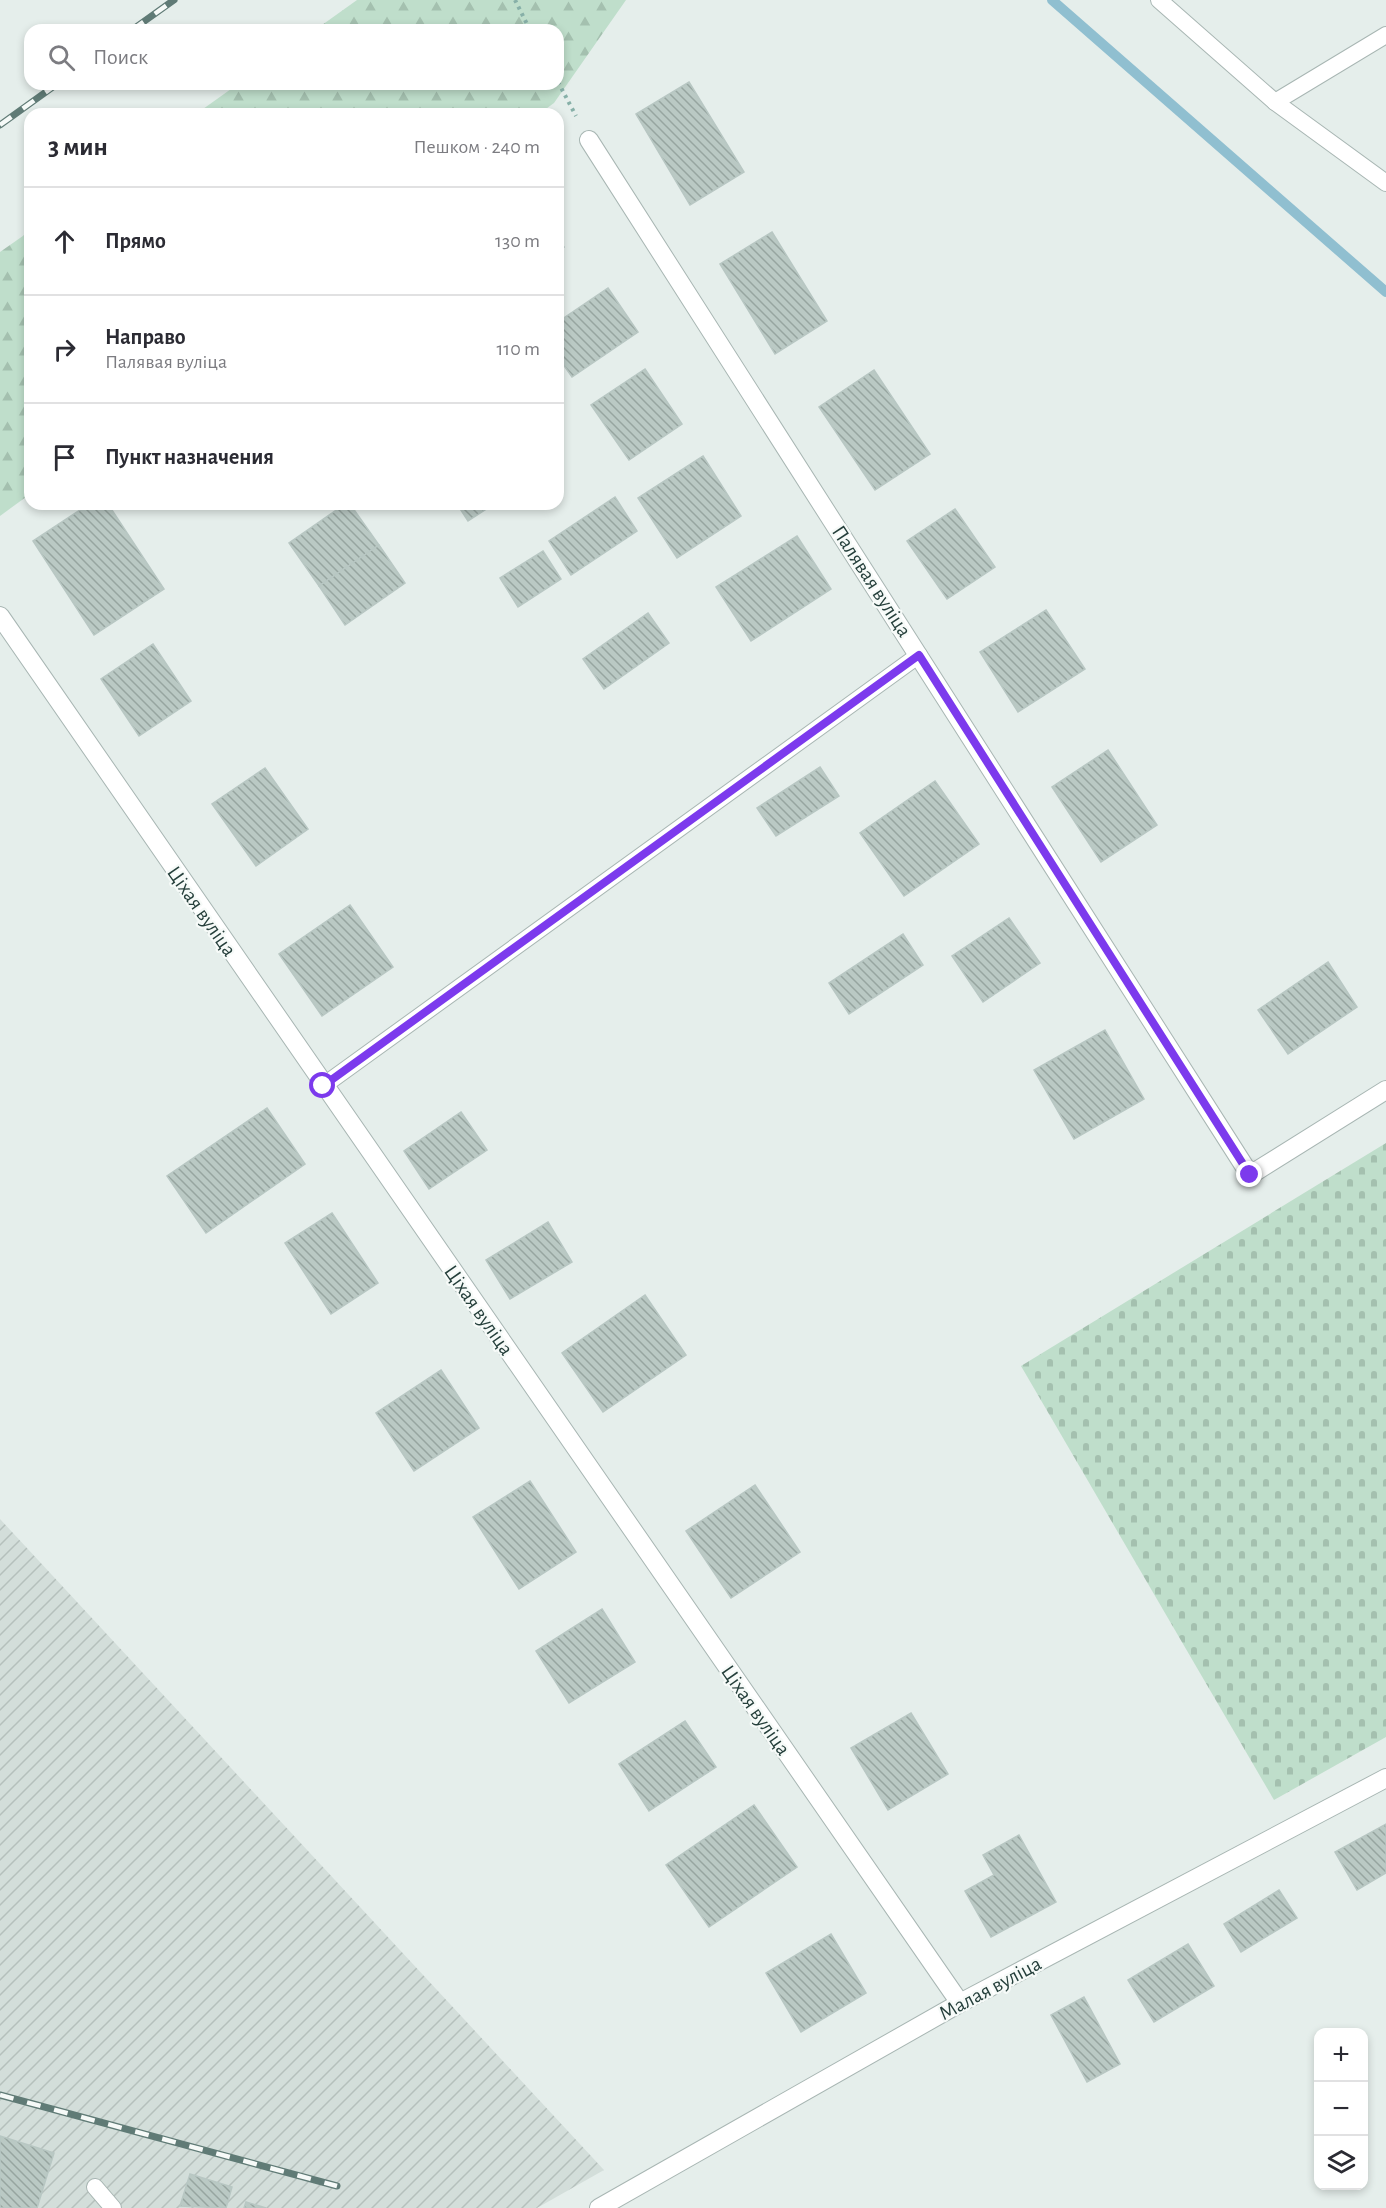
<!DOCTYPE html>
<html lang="ru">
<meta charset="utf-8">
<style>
:root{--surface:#fff;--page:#f2f2f3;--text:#2b2b33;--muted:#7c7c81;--line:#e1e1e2}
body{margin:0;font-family:"Alegreya Sans",sans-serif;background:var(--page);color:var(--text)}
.controls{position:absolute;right:18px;bottom:18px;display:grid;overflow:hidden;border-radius:12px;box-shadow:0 3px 9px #0003}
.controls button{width:54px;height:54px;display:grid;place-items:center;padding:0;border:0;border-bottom:2px solid var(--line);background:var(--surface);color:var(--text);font:30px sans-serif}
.stop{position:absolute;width:18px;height:18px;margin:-14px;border:4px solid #7c3aed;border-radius:50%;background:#fff}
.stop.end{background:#7c3aed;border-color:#fff;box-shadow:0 2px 6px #0008}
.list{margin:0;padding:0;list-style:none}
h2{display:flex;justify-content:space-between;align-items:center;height:78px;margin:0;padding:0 24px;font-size:26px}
h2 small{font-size:20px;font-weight:400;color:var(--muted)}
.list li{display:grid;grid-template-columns:39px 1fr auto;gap:18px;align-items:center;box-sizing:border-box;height:108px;padding:0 24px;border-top:2px solid var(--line)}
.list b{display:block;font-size:22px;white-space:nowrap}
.list p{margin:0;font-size:20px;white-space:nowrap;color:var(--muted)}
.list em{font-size:20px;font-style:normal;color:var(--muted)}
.icon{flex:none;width:33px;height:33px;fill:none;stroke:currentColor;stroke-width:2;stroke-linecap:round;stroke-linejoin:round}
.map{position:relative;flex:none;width:1386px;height:2208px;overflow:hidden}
.search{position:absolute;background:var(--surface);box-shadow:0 3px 9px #0003;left:24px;top:24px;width:540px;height:66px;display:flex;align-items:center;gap:15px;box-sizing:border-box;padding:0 21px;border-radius:18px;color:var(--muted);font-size:22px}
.panel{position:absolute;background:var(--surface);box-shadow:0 3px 9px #0003;left:24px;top:108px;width:540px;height:402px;border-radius:18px}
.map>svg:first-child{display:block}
.industrial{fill:url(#industrial-furrows)}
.forest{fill:url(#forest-firs)}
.cemetery{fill:url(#cemetery-stones)}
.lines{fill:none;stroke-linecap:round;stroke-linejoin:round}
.stream{stroke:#90bfd0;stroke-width:10}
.building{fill:url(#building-back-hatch);stroke:#b8c7c3;stroke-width:1.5}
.service-casing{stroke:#a8b6b3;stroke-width:18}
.minor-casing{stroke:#a8b6b3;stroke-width:20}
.path{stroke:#87b0a8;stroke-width:4;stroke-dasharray:3 4.5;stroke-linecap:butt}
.service{stroke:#fff;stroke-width:16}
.minor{stroke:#fff;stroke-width:18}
.rail-casing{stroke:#607b76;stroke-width:7}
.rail{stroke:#f6faf8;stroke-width:4.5;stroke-dasharray:14;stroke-linecap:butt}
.route{stroke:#7c3aed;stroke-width:8}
.labels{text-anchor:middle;stroke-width:4.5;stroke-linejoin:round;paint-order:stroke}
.street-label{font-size:21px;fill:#253f3b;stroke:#f6faf8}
</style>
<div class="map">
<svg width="1386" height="2208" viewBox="0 0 1386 2208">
<defs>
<pattern id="industrial-furrows" width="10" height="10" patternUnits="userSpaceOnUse" patternTransform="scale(1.5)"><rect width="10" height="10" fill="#d3deda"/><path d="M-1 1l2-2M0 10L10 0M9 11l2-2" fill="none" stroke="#b5c0bc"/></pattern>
<pattern id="forest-firs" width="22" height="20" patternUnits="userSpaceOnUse" patternTransform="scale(1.5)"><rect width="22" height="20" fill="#bfdecb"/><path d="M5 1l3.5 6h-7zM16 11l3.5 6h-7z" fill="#a4c0af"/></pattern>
<pattern id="cemetery-stones" width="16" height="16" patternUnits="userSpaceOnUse" patternTransform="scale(1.5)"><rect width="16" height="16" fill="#bfdecb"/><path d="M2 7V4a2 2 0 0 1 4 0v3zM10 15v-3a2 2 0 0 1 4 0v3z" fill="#a4c0af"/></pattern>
<pattern id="building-back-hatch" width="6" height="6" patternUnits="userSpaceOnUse" patternTransform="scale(1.5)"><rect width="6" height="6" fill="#bac9c4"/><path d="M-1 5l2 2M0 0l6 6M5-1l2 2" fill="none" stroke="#97a5a0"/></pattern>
</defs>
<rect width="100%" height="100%" fill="#e5eeeb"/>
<!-- industrial -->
<polygon class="industrial" points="0,1519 604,2170 537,2208 0,2208"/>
<!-- forest -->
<g class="forest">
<polygon points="357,0 626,0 554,103 539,114 196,114 238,84 558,84 558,30 315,30"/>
<polygon points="30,231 30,494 0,516 0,252"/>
</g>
<!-- cemetery -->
<polygon class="cemetery" points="1386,1143 1386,1737 1274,1800 1021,1366"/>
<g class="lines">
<!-- stream -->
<polyline class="stream" points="1052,0 1386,292"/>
</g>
<!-- building -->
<g class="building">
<polygon points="689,82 744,172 690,205 636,114"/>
<polygon points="772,232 827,321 775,354 720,264"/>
<polygon points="558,238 564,247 558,251"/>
<polygon points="608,288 638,332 572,377 558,357 558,322"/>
<polygon points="645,369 682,424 629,460 591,405"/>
<polygon points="874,370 930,454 875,490 819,407"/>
<polygon points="703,456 741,516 677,558 638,498"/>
<polygon points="615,497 637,531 571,575 549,541"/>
<polygon points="89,504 108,504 164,589 94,635 33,541"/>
<polygon points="345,504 350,504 379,545 319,586 289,543"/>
<polygon points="457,504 494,504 468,521"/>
<polygon points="955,509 995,567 947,599 907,541"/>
<polygon points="797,536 831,589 751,641 716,587"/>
<polygon points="379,545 405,583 345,625 319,586"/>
<polygon points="543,551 561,579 518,607 500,578"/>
<polygon points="1046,610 1085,669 1018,712 980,652"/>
<polygon points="648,613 669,643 604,689 583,659"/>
<polygon points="153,644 191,701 139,736 101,679"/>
<polygon points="1108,750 1157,825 1101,862 1052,787"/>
<polygon points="820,767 839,796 776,836 757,808"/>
<polygon points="265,768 308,829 256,866 212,804"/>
<polygon points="935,781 979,844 904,896 860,833"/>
<polygon points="350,905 393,967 322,1016 279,954"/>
<polygon points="1009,918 1040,963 983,1002 952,956"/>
<polygon points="903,934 923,965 849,1014 829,983"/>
<polygon points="1328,962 1357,1007 1288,1054 1258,1010"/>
<polygon points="1105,1030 1144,1099 1074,1139 1034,1070"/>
<polygon points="267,1108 305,1164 206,1233 167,1176"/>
<polygon points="461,1112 487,1150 429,1189 404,1151"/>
<polygon points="332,1213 378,1283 331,1314 285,1243"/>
<polygon points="548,1222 572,1262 510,1299 486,1260"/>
<polygon points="645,1295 686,1355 603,1412 562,1353"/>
<polygon points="441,1370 479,1428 414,1471 376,1413"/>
<polygon points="530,1481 576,1552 519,1589 473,1517"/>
<polygon points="755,1485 800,1552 731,1598 686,1531"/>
<polygon points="602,1609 635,1662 569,1703 536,1651"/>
<polygon points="911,1713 948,1774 888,1810 851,1748"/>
<polygon points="685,1721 716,1767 649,1811 619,1764"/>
<polygon points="754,1805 797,1867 709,1927 666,1865"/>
<polygon points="1386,1824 1386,1873 1357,1890 1335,1852"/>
<polygon points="1019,1835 1056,1902 991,1937 965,1891 994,1875 983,1855"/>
<polygon points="1279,1890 1297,1918 1241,1952 1224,1924"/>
<polygon points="831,1934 866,1993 801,2032 766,1973"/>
<polygon points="1188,1944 1214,1986 1154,2022 1128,1980"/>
<polygon points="1084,1997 1120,2064 1087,2082 1051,2015"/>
<polygon points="0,2136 54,2153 37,2208 0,2208"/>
<polygon points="190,2174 232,2187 226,2208 180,2206"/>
<polygon points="246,2202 266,2208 244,2208"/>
</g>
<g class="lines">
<!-- service casing -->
<g class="service-casing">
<g id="service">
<polyline points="1159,0 1275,102 1386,183"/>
<polyline points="1275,102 1386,35"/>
<polyline points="323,1086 919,655"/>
<polyline points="95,2187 113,2208"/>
</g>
</g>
<!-- minor casing -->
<g class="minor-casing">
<g id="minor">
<polyline points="589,140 1250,1175 1386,1090"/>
<polyline points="0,616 960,2003"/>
<polyline points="599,2208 960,2003 1386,1778"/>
</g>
</g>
<!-- path -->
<g class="path">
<polyline points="515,0 530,30"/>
<polyline points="558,82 576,116"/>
</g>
<!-- service -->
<use href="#service" class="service"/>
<!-- minor -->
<use href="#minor" class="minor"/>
<!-- rail casing -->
<g class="rail-casing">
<g id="rail">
<polyline points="132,30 174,0"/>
<polyline points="0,125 57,84"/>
<polyline points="0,2095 337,2186"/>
</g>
</g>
<!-- rail -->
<use href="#rail" class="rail"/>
</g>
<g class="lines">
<!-- route -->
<polyline class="route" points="323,1086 919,655 1250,1175"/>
</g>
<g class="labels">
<!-- street labels -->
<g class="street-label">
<text transform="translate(872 581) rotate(57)" y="7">Палявая вуліца</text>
<text transform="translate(202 911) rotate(55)" y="7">Ціхая вуліца</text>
<text transform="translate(479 1310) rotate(55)" y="7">Ціхая вуліца</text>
<text transform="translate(756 1710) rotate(55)" y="7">Ціхая вуліца</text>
<text transform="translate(990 1988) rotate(-28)" y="7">Малая вуліца</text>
</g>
</g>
</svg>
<div class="controls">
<button>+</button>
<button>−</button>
<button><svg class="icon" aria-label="layers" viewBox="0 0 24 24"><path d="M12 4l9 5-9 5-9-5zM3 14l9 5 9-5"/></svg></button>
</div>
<div class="stop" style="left:323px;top:1086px"></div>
<div class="stop end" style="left:1250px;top:1175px"></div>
<div class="search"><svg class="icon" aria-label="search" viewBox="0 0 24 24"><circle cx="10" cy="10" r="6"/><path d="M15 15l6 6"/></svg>Поиск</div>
<section class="panel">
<h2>3 мин<small>Пешком · 240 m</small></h2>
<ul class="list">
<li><svg class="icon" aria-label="ahead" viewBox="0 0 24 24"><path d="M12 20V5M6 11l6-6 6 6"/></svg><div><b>Прямо</b></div><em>130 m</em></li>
<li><svg class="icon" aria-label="right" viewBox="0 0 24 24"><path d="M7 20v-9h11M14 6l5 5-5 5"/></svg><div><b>Направо</b><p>Палявая вуліца</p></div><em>110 m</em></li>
<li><svg class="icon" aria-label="arrive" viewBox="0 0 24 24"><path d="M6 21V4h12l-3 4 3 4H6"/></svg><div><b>Пункт назначения</b></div></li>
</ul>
</section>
</div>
